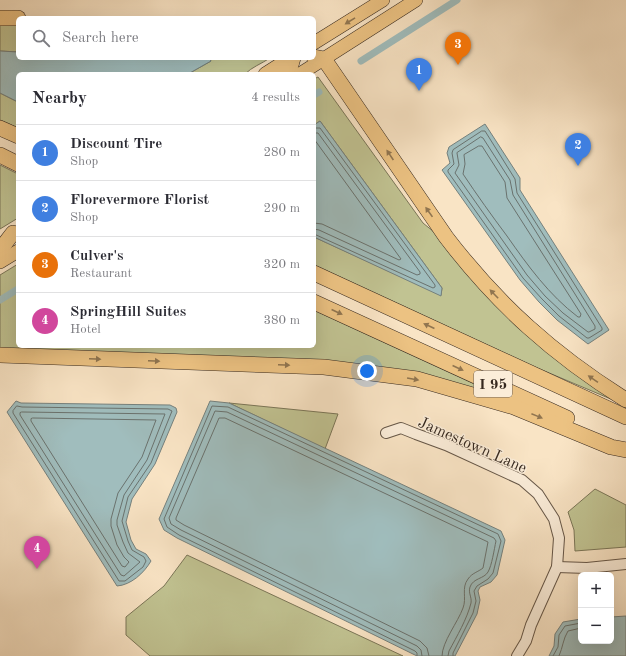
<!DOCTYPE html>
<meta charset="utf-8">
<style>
:root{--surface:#fff;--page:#f2f2f3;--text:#2b2b33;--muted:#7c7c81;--line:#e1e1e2;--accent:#b45309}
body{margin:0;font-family:"Old Standard TT",serif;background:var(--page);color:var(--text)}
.controls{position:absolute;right:12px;bottom:12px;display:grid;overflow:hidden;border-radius:6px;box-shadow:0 4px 16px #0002}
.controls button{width:36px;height:36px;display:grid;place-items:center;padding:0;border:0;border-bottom:1px solid var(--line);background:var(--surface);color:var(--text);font:20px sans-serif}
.you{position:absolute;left:367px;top:371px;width:14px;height:14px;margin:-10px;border:3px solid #fff;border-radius:50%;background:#1a73e8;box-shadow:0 0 0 6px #1a73e833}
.badge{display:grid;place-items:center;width:26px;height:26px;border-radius:50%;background:var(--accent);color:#fff;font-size:13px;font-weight:700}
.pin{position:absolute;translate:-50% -33px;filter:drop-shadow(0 1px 2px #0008)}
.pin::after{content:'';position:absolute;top:21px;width:14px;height:12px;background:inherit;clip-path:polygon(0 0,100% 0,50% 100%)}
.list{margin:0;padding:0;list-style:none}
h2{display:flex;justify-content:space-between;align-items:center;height:52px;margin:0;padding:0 16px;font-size:17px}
h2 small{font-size:13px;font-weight:400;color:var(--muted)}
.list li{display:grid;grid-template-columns:26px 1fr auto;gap:12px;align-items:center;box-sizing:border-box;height:56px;padding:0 16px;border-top:1px solid var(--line)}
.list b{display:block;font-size:15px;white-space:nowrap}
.list p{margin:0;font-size:13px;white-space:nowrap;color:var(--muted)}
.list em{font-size:13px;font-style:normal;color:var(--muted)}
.icon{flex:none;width:22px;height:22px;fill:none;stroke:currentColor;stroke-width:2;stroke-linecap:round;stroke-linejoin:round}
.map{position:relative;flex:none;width:626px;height:656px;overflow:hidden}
.search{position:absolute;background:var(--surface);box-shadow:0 4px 16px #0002;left:16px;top:16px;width:300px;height:44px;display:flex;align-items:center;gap:10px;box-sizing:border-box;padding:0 14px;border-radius:6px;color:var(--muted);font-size:15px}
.panel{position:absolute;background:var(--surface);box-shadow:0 4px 16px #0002;left:16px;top:72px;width:300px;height:276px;border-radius:6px}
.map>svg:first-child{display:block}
.green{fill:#c1c392;stroke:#7b7658}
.water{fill:#a0bdbd;stroke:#75817e}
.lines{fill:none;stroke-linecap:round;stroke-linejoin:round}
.shore{stroke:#6a726e;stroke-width:1}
.canal{stroke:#a0bdbd;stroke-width:7}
.minor-casing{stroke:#665748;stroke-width:12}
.major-casing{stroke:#35281f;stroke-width:14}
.highway-casing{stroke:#35281f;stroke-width:16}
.minor{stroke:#fbedd9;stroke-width:10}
.major{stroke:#ecc282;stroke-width:13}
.highway{stroke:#ecc282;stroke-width:15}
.oneway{fill:#907550}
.labels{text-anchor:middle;stroke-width:3;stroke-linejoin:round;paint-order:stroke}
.shield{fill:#fbedd9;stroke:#706357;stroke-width:1}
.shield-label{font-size:15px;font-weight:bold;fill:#35281f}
.street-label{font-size:16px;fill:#35281f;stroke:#fbedd9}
</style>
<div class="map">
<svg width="626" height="656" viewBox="0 0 626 656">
<rect width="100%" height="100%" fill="#f9e4c5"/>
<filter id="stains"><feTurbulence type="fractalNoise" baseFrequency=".005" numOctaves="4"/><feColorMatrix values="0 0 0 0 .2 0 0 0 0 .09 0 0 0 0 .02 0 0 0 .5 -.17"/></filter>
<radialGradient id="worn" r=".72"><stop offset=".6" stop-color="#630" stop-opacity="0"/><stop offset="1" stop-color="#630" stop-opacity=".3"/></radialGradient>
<!-- green -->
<g class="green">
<polygon points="0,22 18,23 18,52 0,51"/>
<path d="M209 58H270C261 64 252 67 245 74H188L211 61Z"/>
<polygon points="318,77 423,223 445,241 625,405 535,367 314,265 314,237 441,295 442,288 320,121 314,125 314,79"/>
<polygon points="0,93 18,102 18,128 0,120"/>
<polygon points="0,165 18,174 18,218 0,229"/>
<polygon points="18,264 18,346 314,346 314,310 515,402 433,380 0,350 0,275"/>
<polygon points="229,403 338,414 325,449"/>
<polygon points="595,489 626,505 626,547 575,551 574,530 568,512"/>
<polygon points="187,555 403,656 150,656 126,635 126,617 164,586"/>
</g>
<!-- water -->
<g class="water">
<polygon points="0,51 18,52 18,58 209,58 211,61 188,74 18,74 18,102 0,93"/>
<polygon points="320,121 442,288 441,296 314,237 314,125"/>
<polygon points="485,124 520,178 520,190 609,330 588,344 557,320 539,302 520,280 442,170 450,163 447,153 449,147"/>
<path d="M16 401 21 403 170 405 176 408 177 412 155 464 132 499 126 522 131 540 136 549 146 554 151 561C144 573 131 585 117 586L7 412Z"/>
<polygon points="210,401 229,403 501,531 505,540 497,575 491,582 480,587 478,591 480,600 477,614 455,656 417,656 177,538 164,530 159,519"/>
<polygon points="626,616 626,656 549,656 554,646 555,634 563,622 581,619 581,641 611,641 611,617"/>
</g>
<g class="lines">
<!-- shore -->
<g class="shore">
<polyline points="314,128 320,128 435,285 435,287 433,288 314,234"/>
<polygon points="482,131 485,131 515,179 517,193 602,328 602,330 589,338 587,338 559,316 542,299 523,278 448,172 448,170 454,164 452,153 453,150"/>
<polyline points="314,133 318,133 420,272 420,274 417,275 319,230 314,229"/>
<polygon points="481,137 483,138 510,180 513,195 595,326 595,329 589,332 588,332 563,313 545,296 527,275 455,173 459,165 457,153"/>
<polyline points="314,139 401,259 399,260 322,224 314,223"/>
<path d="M479 146H482L505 182 507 198 581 314 580 317H578C549 295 528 266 507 236 492 216 477 195 463 174L465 164 464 155Z"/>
<polygon points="17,406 22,407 168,409 172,411 151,463 128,497 122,521 128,541 132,550 144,557 146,561 143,567 125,581 119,581 13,413 13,411"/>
<polygon points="22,412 165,414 147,460 124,495 117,520 117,525 123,542 128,553 140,562 124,576 121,575 20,415 20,413"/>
<polygon points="33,418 156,420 142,457 118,493 111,519 111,526 117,545 124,557 129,562 125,567 122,566 31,421 31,419"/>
<polyline points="417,656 417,653 415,651 179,535 167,527 164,519 212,406 228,407 498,534 501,541 493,573 488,579 477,586 474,591 476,601 473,613 453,653 453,656"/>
<path d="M422 656 421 650 417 646 181 530 171 524 169 518 215 411 227 412 494 538 496 541C494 550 492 565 488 572 484 579 473 578 470 587 468 593 472 597 471 603 467 619 457 636 449 651L448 656"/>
<path d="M429 656 427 648 420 641 184 525 176 520V518L219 418H225L488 542 483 568C478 572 472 573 468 579 461 588 467 598 463 608 458 622 442 642 442 656"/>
<polyline points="553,656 558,647 559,635 565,626 581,623"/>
<path d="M559 656C563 647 563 639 568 631L581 628"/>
</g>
<!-- canal -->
<g class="canal">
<polyline points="361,61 457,0"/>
<polyline points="314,95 319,92"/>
<polyline points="0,300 18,289"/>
</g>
<!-- minor casing -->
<g class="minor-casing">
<g id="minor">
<polyline points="386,433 401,428 416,434 446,445 522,480 538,494 554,519 559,538 557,567 531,625 526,641 517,656"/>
<polyline points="557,567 587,568 626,564"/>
</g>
</g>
<!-- major casing -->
<g class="major-casing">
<g id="major">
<polyline points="314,43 383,0"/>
<polyline points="265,74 290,58"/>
<polyline points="300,74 416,0"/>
<polyline points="0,262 18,251"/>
</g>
</g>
<!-- highway casing -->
<g class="highway-casing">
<g id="highway">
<polyline points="0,18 18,18"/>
<path d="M314 57 324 59 446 237C498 305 554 355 626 400"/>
<polyline points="282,74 291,65 293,58"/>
<polyline points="0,128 18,136"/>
<polyline points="0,155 18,164"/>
<polyline points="0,250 13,233"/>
<polyline points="314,273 626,417"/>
<polyline points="314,302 567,418"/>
<polyline points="0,355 324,367 417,379 514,407 611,447 626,450"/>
</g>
</g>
<!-- minor -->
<use href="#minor" class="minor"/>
<!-- major -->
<use href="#major" class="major"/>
<!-- highway -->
<use href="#highway" class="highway"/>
</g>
<!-- one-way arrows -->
<defs><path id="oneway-solid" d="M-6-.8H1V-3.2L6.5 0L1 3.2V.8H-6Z"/></defs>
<g class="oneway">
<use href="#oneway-solid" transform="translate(350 21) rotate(148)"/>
<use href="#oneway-solid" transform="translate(390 155) rotate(-124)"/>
<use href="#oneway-solid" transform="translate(429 212) rotate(-125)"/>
<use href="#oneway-solid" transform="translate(494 294) rotate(-134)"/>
<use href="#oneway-solid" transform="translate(337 312) rotate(25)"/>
<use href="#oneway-solid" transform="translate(429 326) rotate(-155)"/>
<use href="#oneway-solid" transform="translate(95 359) rotate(2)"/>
<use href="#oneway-solid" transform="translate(154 361) rotate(2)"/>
<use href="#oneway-solid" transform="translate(284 365) rotate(2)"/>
<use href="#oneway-solid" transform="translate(458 368) rotate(25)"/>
<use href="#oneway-solid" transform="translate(413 379) rotate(10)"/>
<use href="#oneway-solid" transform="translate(593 379) rotate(-146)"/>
<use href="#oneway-solid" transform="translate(537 416) rotate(22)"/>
</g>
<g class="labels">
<!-- shield labels -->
<rect class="shield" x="474" y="371" width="38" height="26" rx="3"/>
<g class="shield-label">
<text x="493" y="389">I 95</text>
</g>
<!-- street labels -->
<g class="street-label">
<text transform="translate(473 444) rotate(24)" y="6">Jamestown Lane</text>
</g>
</g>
<rect width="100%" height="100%" filter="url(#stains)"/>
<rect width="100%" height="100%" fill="url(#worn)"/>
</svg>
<div class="controls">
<button>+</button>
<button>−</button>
</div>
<div class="you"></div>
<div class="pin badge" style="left:419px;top:91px;background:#3f7fe0">1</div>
<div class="pin badge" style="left:578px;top:166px;background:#3f7fe0">2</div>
<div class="pin badge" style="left:458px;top:65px;background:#e8710a">3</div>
<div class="pin badge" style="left:37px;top:569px;background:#d1479c">4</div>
<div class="search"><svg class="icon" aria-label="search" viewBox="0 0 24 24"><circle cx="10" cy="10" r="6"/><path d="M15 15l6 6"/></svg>Search here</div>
<section class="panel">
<h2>Nearby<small>4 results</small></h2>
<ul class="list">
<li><span class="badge" style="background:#3f7fe0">1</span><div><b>Discount Tire</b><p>Shop</p></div><em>280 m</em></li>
<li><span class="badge" style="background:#3f7fe0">2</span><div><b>Florevermore Florist</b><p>Shop</p></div><em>290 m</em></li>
<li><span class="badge" style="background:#e8710a">3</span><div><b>Culver's</b><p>Restaurant</p></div><em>320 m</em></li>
<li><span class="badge" style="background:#d1479c">4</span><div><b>SpringHill Suites</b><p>Hotel</p></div><em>380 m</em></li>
</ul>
</section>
</div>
